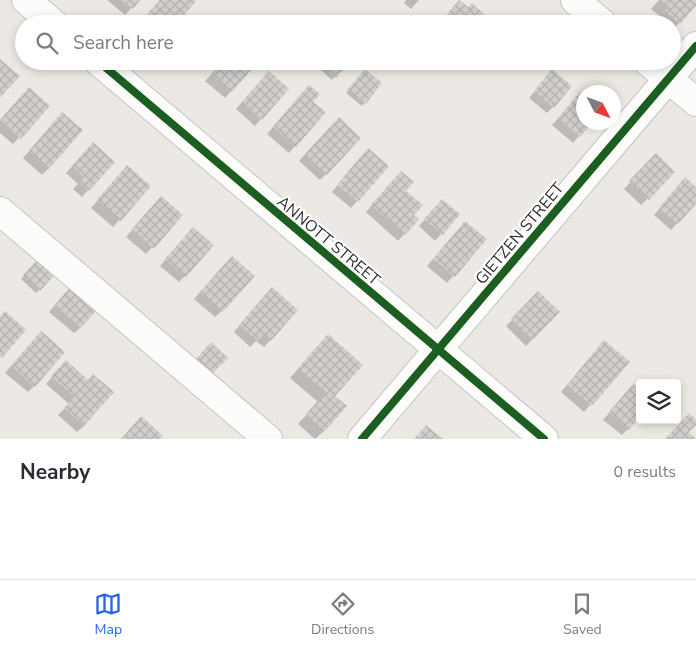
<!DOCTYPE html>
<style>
:root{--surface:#fff;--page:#f7f7f7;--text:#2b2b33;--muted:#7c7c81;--line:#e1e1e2;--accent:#2563eb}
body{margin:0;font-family:"Nunito Sans",sans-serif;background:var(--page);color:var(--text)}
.controls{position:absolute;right:15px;bottom:15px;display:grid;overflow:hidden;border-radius:5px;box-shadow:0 2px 8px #0003}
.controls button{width:45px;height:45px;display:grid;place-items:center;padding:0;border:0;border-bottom:1px solid var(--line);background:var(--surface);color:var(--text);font:25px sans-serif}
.compass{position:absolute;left:576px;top:85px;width:45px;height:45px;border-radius:50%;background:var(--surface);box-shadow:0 2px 8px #0003;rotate:132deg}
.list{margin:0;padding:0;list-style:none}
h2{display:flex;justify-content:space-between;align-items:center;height:65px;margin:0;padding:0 20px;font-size:21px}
h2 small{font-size:16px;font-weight:400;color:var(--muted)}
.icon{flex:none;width:28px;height:28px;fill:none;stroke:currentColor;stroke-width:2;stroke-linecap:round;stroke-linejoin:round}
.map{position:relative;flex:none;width:696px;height:439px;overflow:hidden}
.search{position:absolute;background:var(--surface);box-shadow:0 2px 8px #0003;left:15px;right:15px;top:15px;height:55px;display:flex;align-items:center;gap:12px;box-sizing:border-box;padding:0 18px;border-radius:28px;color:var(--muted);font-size:19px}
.sheet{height:140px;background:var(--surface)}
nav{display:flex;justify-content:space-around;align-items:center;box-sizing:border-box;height:70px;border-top:1px solid var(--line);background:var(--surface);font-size:14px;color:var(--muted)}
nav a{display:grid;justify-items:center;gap:2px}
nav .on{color:var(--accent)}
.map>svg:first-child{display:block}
.shadow{fill:#0003}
.building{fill:url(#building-cross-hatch)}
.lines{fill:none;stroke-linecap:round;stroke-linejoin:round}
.minor-casing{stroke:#c5c4c5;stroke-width:30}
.minor{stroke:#fcfcfb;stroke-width:28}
.cycleway-casing{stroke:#fff;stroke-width:11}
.cycleway{stroke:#1b5e20;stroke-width:8}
.labels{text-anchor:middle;stroke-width:4.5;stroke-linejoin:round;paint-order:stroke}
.street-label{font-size:16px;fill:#2e2e2e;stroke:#fff}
</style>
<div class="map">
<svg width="696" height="439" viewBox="0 0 696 439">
<defs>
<pattern id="building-cross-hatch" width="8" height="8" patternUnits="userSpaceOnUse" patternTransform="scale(1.25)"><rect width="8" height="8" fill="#d1cecb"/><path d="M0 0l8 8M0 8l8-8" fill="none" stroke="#b4b1af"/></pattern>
</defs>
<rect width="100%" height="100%" fill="#ece8e4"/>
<!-- shadow -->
<g class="shadow">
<polygon points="107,0 139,0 125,15"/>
<polygon points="160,0 192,0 175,24 145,24 142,21"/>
<polygon points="406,0 419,0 411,9 404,3"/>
<polygon points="659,0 696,0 696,4 672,31 672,24 660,24 657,21 661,17 651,9"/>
<polygon points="223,61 257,61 225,98 205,81"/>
<polygon points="321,61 349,61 332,80 316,66"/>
<polygon points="487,61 498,61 493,66"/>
<polygon points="362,74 380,84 362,106 346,93"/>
<polygon points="546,78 553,107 547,113 529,98"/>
<polygon points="262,79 261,119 255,126 236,109"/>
<polygon points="302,93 295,146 289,153 267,134"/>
<polygon points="22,95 48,106 13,144 0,133 0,121"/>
<polygon points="574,101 584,122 591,122 573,143 552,125"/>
<polygon points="56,121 49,168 42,175 23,158"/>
<polygon points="332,125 326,174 320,180 299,161"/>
<polygon points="87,150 88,190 82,197 73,189 78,184 66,173"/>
<polygon points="656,155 674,172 641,205 624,189"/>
<polygon points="362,156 388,166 351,208 332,192"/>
<polygon points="121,174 149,187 113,227 91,208"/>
<polygon points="394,179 405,191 413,215 404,234 398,241 366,212"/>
<polygon points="679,186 696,188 696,202 671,230 654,215"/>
<polygon points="155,204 181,215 146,254 126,237"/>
<polygon points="436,207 459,214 435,241 419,226"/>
<polygon points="459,229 485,239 447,283 427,266"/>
<polygon points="187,235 185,276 179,282 160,266"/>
<polygon points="40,259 55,272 36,293 21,279"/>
<polygon points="225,264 222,311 215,317 194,299"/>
<polygon points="66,292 81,327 74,333 49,312"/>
<polygon points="538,293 558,312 526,346 506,326"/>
<polygon points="265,295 297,311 264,347 256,341 250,347 234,332"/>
<polygon points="35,339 34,386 28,392 5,373"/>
<polygon points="211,344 226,358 210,375 194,362"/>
<polygon points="319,345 334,396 325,430 315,439 298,424 318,402 290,378"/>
<polygon points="598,349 628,362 584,412 561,392"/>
<polygon points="60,368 88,381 84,426 77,432 58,415 69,404 46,384"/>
<polygon points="627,392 628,429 622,435 603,420"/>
</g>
<!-- building -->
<g class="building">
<polygon points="121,0 140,0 133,9"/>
<polygon points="160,0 194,0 196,1 177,24 159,24 147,14"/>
<polygon points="459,0 468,7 472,3 487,17 481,24 439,24"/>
<polygon points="661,0 696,0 696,6 680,24 665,11 669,7"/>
<polygon points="0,59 20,76 0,98"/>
<polygon points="222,61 259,61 232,92 211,74"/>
<polygon points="319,61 351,61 336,78 318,62"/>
<polygon points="365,69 382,83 366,104 348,89"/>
<polygon points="552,69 572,86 554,108 534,91"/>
<polygon points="269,71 289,89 262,120 242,102"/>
<polygon points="309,85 320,94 313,102 326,112 296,147 273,127"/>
<polygon points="29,87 50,106 21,139 0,120"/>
<polygon points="580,92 584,95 584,122 593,122 580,137 558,118"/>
<polygon points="62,112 83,130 49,169 29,151"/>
<polygon points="339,117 361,138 327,175 305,154"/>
<polygon points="93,142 115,162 89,191 79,182 83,177 72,166"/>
<polygon points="368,148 389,166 358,202 337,185"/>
<polygon points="656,153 675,172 649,200 629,181"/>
<polygon points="127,165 151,186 121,221 97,200"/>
<polygon points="401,171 414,182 406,191 423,205 414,215 419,219 405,235 371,205"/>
<polygon points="685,177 696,187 696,204 678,224 659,208"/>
<polygon points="161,196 183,215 154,249 132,229"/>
<polygon points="442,199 460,214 443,235 424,219"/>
<polygon points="465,221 487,239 455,277 433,259"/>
<polygon points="193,227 214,245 186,277 165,259"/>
<polygon points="232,256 255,276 223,312 200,292"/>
<polygon points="40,257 57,272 40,291 23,275"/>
<polygon points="73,284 99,307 81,328 55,305"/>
<polygon points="272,287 298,310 271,341 263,335 258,341 239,325"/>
<polygon points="538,291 560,312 533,340 511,319"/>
<polygon points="5,311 26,330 2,358 0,357 0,317"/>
<polygon points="41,331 65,352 35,387 11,366"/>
<polygon points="328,334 363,365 335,396 347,406 325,431 306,414 326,392 298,368"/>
<polygon points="604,340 630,362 592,406 567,385"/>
<polygon points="211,342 228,358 213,373 197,358"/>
<polygon points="66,360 88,380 93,374 114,392 84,426 64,408 74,397 51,376"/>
<polygon points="633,384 640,390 640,417 629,430 609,412"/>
<polygon points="689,413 696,420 696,425 689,432 696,439 665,439"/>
<polygon points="141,416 163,436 160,439 121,439"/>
<polygon points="426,425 443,439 414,439"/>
</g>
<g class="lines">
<!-- minor casing -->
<g class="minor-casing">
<g id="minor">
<polyline points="26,0 54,24"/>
<polyline points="575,0 603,24"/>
<polyline points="98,61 544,439"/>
<polyline points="647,61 696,102"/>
<polyline points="0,211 268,439"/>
<polyline points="362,439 696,46"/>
</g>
</g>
<!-- minor -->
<use href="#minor" class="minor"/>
<!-- cycleway casing -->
<g class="cycleway-casing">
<g id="cycleway">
<polyline points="98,61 544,439"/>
<polyline points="362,439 696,46"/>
</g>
</g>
<!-- cycleway -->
<use href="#cycleway" class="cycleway"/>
</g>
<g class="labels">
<!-- street labels -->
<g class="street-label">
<text transform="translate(519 233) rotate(-50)" y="6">GIETZEN STREET</text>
<text transform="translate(329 240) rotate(40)" y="6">ANNOTT STREET</text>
</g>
</g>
</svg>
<div class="controls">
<button><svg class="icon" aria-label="layers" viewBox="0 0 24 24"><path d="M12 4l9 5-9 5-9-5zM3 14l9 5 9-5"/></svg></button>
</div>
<svg class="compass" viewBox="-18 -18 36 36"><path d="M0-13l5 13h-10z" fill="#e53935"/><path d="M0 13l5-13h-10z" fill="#7c7c81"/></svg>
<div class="search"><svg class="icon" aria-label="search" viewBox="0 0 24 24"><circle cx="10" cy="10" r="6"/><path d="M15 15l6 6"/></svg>Search here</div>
</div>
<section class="sheet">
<h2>Nearby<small>0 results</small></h2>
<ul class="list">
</ul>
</section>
<nav>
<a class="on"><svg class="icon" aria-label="map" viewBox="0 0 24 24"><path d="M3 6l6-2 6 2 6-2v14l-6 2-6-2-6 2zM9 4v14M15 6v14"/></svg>Map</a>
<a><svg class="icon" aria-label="directions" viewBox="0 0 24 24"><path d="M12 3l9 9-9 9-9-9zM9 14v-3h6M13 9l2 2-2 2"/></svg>Directions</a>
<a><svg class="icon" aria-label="saved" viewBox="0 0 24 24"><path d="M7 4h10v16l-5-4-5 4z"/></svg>Saved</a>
</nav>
